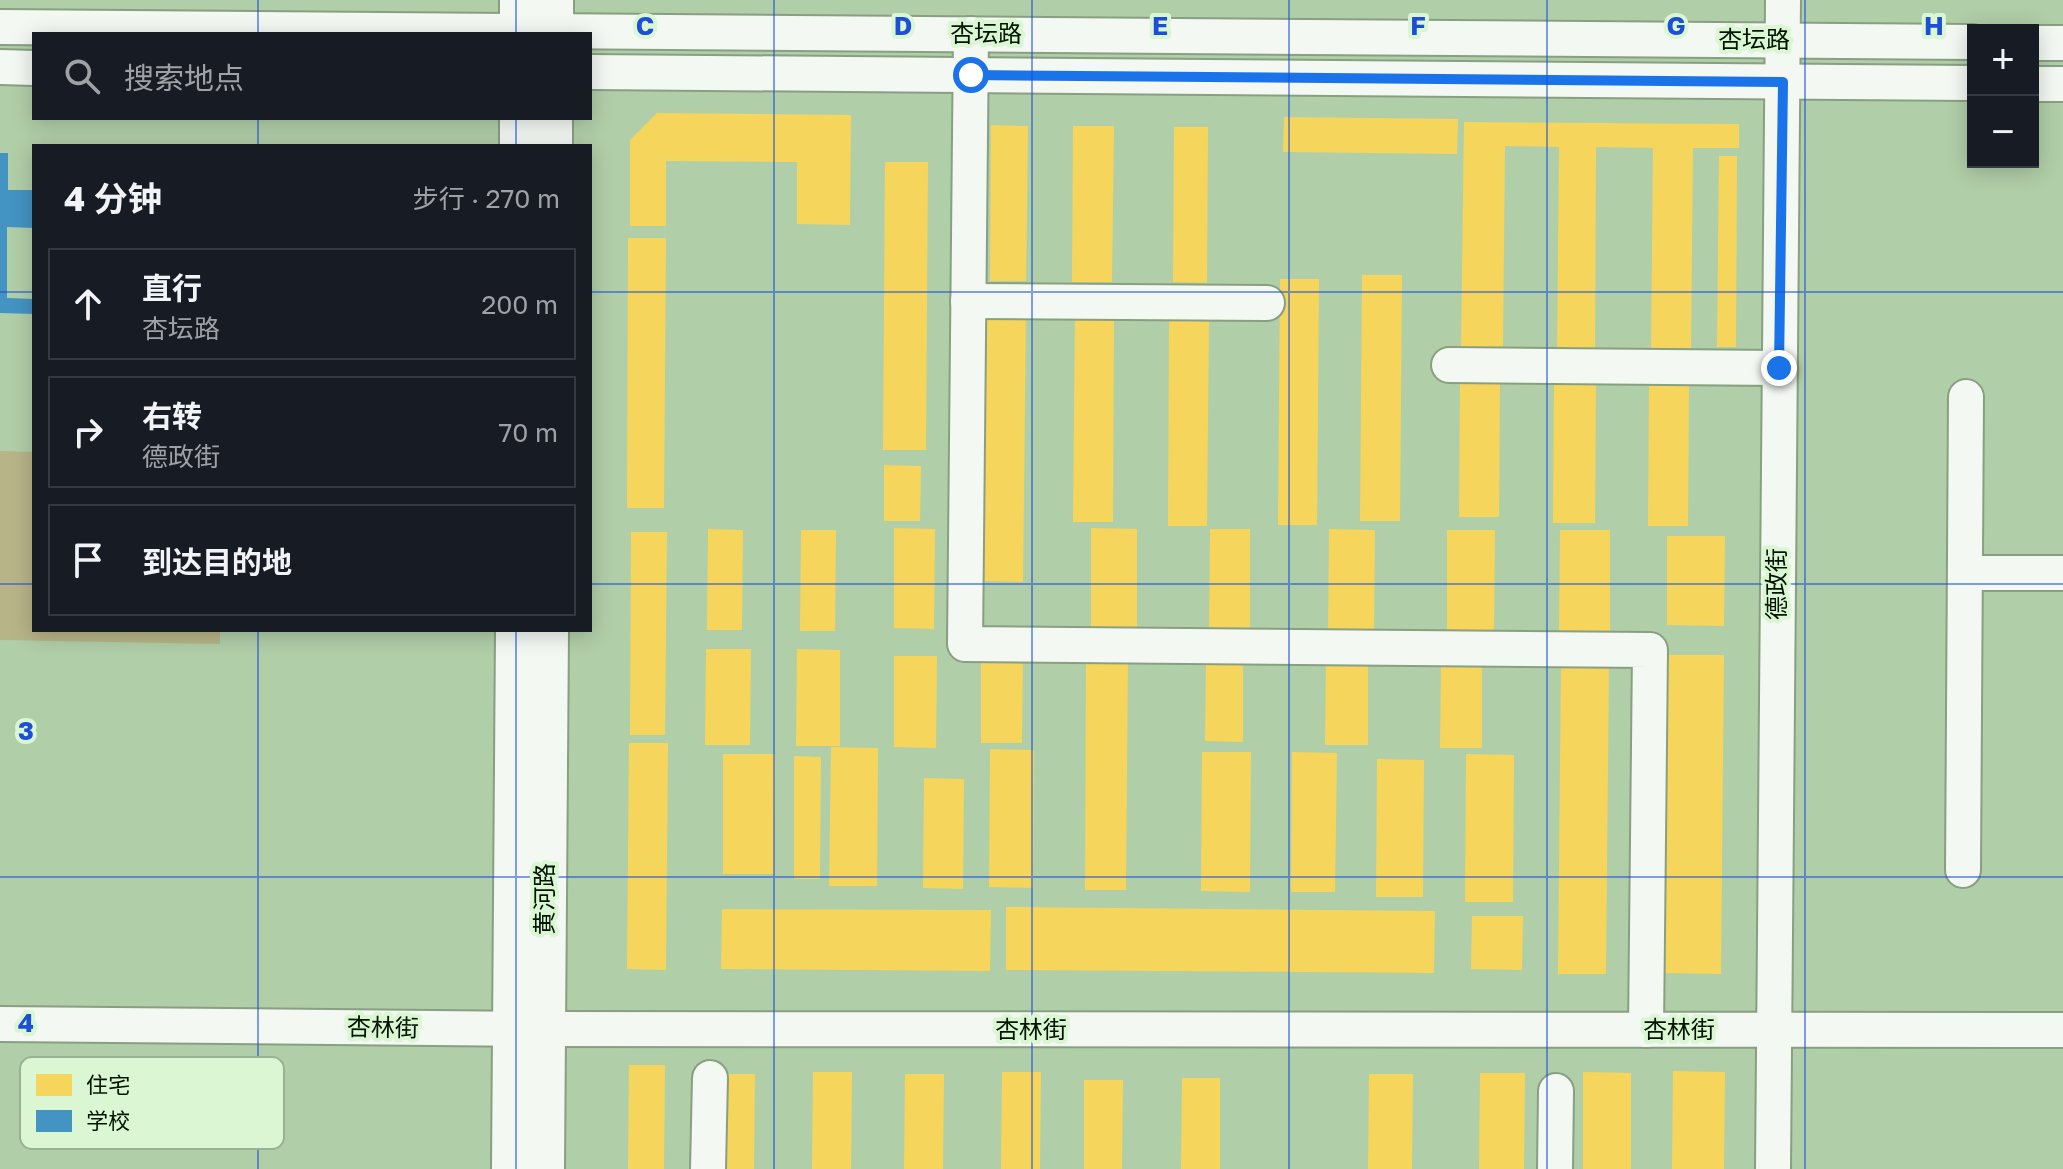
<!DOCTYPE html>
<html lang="zh">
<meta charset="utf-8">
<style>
:root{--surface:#171b24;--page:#242831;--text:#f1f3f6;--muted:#9ea1a6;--line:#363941}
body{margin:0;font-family:"Golos Text","Noto Sans SC",sans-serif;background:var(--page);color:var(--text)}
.controls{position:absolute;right:24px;top:24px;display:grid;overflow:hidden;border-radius:0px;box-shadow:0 4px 20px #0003}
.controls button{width:72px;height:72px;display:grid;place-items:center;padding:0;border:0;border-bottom:2px solid var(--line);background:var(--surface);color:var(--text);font:40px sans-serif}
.stop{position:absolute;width:24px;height:24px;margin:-18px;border:6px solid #1a73e8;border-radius:50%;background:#fff}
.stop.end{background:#1a73e8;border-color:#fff;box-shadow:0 2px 8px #0008}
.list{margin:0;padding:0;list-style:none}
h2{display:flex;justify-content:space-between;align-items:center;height:104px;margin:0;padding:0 32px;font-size:34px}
h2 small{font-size:26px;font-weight:400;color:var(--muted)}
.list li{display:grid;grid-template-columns:52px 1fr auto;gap:24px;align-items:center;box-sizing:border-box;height:112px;margin:0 16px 16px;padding:0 16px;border:2px solid var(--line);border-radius:0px}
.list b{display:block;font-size:30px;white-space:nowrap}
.list p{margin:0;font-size:26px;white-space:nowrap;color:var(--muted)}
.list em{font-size:26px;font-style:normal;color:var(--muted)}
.icon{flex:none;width:44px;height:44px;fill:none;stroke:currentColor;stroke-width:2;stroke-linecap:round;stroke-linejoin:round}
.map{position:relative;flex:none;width:2063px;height:1169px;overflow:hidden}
.search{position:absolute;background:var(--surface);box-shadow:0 4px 20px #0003;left:32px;top:32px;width:560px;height:88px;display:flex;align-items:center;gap:20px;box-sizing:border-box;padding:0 28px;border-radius:0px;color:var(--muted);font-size:30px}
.panel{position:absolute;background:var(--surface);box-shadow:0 4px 20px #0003;left:32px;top:144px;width:560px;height:488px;border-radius:0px}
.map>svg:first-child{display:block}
.green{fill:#b7b487}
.homes{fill:#f6d55c}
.schools{fill:#4393c3}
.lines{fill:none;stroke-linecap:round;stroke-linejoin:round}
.minor-casing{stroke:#889f82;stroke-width:38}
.major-casing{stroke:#889f82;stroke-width:46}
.minor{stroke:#f3f8f2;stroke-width:34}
.major{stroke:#f3f8f2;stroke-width:42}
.route{stroke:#1a73e8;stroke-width:10}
.grid{fill:none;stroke:#1d4ed8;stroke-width:2;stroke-opacity:0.55}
.labels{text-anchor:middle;stroke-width:8;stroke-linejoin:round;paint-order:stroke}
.street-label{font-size:24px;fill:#021300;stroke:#daf6d3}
.key{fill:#daf6d3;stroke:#99b294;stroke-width:2}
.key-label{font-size:22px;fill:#021300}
.grid-label{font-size:26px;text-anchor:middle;font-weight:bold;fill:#1d4ed8;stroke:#daf6d3;stroke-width:8;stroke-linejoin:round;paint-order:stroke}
</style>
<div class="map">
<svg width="2063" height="1169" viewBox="0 0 2063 1169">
<rect width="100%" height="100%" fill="#b0cea8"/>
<!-- green -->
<polygon class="green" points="0,451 34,452 34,630 220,630 220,644 0,640"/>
<!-- homes -->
<g class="homes">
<polygon points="657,113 851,115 850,225 797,224 797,162 666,161 666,226 630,226 630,140"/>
<polygon points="1284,117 1458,119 1457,154 1283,152"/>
<polygon points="1464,122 1739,124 1739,148 1693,148 1691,349 1651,349 1653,148 1596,147 1595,354 1557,354 1559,147 1505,146 1503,348 1461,348"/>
<polygon points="991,125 1028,126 1026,281 990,281"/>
<polygon points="1073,126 1114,126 1112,282 1072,282"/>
<polygon points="1174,127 1208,127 1207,283 1173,282"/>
<polygon points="1719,156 1737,156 1736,347 1717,347"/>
<polygon points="885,162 928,162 926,450 883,450"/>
<polygon points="628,238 666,238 664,508 627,508"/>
<polygon points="1362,275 1402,275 1400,521 1360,521"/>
<polygon points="1280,279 1319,279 1317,525 1278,525"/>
<polygon points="1075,313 1114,313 1113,522 1073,522"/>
<polygon points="986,314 1026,314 1023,582 984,581"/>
<polygon points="1169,317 1209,318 1207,526 1168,526"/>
<polygon points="1554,377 1596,378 1595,523 1553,523"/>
<polygon points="1460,378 1500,378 1499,517 1459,517"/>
<polygon points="1649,380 1689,381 1688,526 1648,526"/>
<polygon points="884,465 921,466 920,521 884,521"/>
<polygon points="894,528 935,529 934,629 894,628"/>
<polygon points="1091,528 1137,529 1137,634 1091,634"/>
<polygon points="708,529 743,530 742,630 707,630"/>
<polygon points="1210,529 1250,529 1250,635 1209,635"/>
<polygon points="1329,529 1375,530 1374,636 1328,635"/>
<polygon points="801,530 836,530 835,631 800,631"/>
<polygon points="1447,530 1495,530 1494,636 1447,636"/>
<polygon points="1560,530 1610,530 1610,631 1559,631"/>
<polygon points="631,532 667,532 665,735 630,735"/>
<polygon points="1667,536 1725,536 1724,626 1667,625"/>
<polygon points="706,649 751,649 750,745 705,745"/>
<polygon points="797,649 840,650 840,746 796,746"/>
<polygon points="1666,655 1724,655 1721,974 1664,973"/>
<polygon points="894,656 937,656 936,748 894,747"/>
<polygon points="1086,656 1128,656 1126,890 1085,890"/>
<polygon points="1206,656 1243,657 1243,742 1205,741"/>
<polygon points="1326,658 1368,658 1368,745 1325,745"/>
<polygon points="981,659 1023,659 1022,743 981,743"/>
<polygon points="1561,659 1609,660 1606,974 1558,974"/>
<polygon points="1441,663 1482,663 1482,748 1440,748"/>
<polygon points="629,743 668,743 666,970 627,969"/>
<polygon points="831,747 878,748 877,886 829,886"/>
<polygon points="990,749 1034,750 1033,888 989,887"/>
<polygon points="1202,752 1251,752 1250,892 1201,891"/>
<polygon points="1292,752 1337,753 1335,892 1291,892"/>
<polygon points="723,754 775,754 774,874 723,874"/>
<polygon points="1466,754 1514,755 1513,902 1465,902"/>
<polygon points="794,756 821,757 820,879 794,879"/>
<polygon points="1377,759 1424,760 1423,897 1376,897"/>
<polygon points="924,778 964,779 963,889 923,888"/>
<polygon points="1006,907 1435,911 1434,973 1006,970"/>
<polygon points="722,909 991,910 990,971 721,969"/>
<polygon points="1472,916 1523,916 1522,970 1471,969"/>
<polygon points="629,1065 665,1065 664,1169 628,1169"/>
<polygon points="1673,1071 1725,1072 1724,1169 1672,1169"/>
<polygon points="813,1072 852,1072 851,1169 812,1169"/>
<polygon points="1002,1072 1041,1072 1040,1169 1001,1169"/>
<polygon points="1583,1072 1631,1073 1631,1169 1583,1169"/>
<polygon points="1480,1073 1525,1073 1524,1169 1479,1169"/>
<polygon points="716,1074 755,1074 754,1169 715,1169"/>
<polygon points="905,1074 944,1074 943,1169 904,1169"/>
<polygon points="1369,1074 1413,1074 1412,1169 1368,1169"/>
<polygon points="1182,1078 1220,1078 1220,1169 1181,1169"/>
<polygon points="1084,1080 1123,1080 1122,1169 1084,1169"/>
</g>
<!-- schools -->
<polygon class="schools" points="0,153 8,153 8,190 34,190 34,228 7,227 7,298 34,299 34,314 0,313"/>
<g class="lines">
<!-- minor casing -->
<g class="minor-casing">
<g id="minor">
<polyline points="0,27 1973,42"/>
<polyline points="971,34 965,644 1650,650 1646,1030"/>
<polyline points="2033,43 2063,43"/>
<polyline points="0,67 34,68"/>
<polyline points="590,72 1973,83"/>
<polyline points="2033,84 2063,84"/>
<polyline points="968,301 1267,303"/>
<polyline points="1449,365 1779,368"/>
<polyline points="1965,573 2063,573"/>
<polyline points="1963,870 1966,397"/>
<polyline points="0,1024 544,1029 2063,1030"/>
<polyline points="708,1169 710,1078"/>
<polyline points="1555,1169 1556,1091"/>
<polyline points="1773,1169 1783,0"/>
</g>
</g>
<!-- major casing -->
<g class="major-casing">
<g id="major">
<polyline points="521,34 521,0"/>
<polyline points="552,34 552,0"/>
<polyline points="521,146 521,118"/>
<polyline points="551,146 551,118"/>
<polyline points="513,1169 517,630"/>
<polyline points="543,1169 547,630"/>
</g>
</g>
<!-- minor -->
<use href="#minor" class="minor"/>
<!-- major -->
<use href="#major" class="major"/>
</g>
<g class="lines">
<!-- route -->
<polyline class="route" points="971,75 1783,82 1779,368"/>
</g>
<!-- grid -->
<path class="grid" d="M258 0V34M516 0V34M774 0V1169M1032 0V1169M1289 0V1169M1547 0V1169M1805 0V1169M258 118V146M516 118V146M0 292H34M590 292H2063M0 584H34M590 584H2063M258 630V1169M516 630V1169M0 877H2063"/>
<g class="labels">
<!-- street labels -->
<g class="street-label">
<text x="986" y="42">杏坛路</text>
<text x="1754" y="48">杏坛路</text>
<text transform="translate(1777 584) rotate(-90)" y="8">德政街</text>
<text transform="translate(545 899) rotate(-90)" y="8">黄河路</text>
<text transform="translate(383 1028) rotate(1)" y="8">杏林街</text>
<text x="1031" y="1038">杏林街</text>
<text x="1679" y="1038">杏林街</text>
</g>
</g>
<!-- legend -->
<rect x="20" y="1057" width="264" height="92" rx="12" class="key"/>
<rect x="36" y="1074" width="36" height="22" fill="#f6d55c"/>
<rect x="36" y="1110" width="36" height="22" fill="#4393c3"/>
<g class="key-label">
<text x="86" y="1093">住宅</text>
<text x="86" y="1129">学校</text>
</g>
<g class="grid-label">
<text x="645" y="35">C</text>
<text x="903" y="35">D</text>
<text x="1160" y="35">E</text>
<text x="1418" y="35">F</text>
<text x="1676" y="35">G</text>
<text x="1934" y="35">H</text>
<text x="26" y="740">3</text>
<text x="26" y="1032">4</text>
</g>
</svg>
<div class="controls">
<button>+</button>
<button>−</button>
</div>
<div class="stop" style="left:971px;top:75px"></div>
<div class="stop end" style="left:1779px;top:368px"></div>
<div class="search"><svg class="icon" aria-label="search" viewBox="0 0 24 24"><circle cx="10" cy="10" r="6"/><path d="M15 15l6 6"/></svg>搜索地点</div>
<section class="panel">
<h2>4 分钟<small>步行 · 270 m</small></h2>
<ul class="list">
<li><svg class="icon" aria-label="ahead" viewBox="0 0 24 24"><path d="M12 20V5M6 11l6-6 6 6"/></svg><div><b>直行</b><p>杏坛路</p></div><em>200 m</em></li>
<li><svg class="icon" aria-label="right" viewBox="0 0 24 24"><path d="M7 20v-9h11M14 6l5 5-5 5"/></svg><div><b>右转</b><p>德政街</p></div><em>70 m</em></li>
<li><svg class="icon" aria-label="arrive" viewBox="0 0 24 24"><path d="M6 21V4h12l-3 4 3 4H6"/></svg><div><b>到达目的地</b></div></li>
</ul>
</section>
</div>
